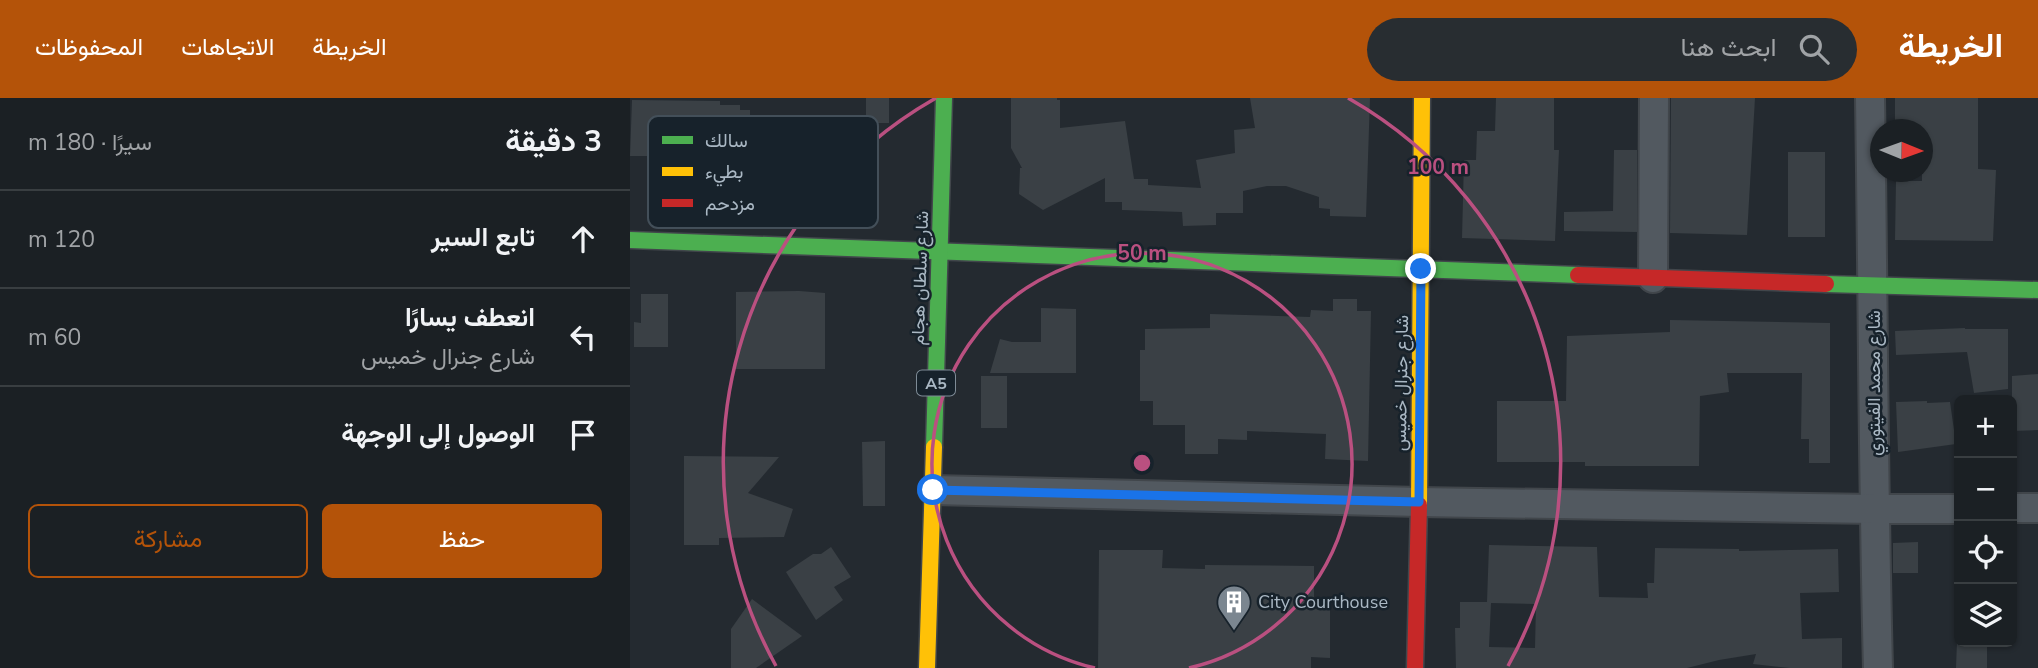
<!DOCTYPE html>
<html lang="ar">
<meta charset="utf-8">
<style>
:root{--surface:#1b2024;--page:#282d31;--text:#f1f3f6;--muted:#a0a3a6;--line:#393e41;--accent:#b45309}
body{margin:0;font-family:"Nunito Sans",Vazirmatn,sans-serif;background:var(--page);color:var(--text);direction:rtl}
.controls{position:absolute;right:21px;bottom:21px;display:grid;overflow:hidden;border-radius:10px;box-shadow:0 2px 5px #0004}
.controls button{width:63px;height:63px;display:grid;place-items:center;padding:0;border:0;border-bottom:2px solid var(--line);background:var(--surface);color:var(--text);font:35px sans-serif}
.compass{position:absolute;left:1240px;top:21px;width:63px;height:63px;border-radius:50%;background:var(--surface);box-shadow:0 2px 5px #0004;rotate:91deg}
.stop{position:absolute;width:21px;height:21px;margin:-16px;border:5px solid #1a73e8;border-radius:50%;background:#fff}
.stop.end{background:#1a73e8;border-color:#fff;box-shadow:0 2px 7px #0008}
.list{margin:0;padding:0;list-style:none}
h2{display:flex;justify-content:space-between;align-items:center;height:91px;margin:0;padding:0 28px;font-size:30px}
h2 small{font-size:23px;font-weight:400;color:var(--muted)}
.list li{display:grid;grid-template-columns:46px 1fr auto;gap:21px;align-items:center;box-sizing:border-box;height:98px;padding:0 28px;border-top:2px solid var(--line)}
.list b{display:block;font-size:26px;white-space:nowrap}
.list p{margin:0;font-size:23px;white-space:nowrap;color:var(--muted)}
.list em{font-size:23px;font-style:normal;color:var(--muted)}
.actions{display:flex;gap:14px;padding:21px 28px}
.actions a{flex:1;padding:16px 0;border:2px solid var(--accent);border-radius:10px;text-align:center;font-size:24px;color:var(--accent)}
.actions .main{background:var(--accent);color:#fff}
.icon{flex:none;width:38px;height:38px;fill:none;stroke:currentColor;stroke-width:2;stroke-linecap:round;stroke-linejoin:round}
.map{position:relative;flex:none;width:1408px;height:570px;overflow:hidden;direction:ltr}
header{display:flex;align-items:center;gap:42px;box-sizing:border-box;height:98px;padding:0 35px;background:var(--accent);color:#fff}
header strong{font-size:33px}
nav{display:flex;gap:38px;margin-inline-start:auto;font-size:24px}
.search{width:490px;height:63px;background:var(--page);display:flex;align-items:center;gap:18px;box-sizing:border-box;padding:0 24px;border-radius:38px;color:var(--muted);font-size:26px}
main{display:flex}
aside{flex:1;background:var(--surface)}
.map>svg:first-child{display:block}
.building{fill:#3a4045;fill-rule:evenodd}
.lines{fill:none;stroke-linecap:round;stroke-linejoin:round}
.street-casing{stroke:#41464b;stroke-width:32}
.fast-casing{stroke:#41464b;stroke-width:19}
.slow-casing{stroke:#41464b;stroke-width:19}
.jam-casing{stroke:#41464b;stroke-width:19}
.street{stroke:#525960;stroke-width:28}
.fast{stroke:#4caf50;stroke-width:16}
.slow{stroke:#ffc107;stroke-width:16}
.jam{stroke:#c62828;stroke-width:16}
.route{stroke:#1a73e8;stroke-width:9}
.ring{fill:none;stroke:#ba5080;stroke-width:3.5}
.labels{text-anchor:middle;stroke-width:5;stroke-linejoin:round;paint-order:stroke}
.shield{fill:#17222b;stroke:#7e8b96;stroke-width:2}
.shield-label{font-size:16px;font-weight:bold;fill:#aab8c4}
.street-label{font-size:18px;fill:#aab8c4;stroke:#17222b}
.poi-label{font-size:18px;fill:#aab8c4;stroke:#17222b;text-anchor:start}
.key{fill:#17222b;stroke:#434f59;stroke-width:2}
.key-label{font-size:19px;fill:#aab8c4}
.centre{fill:#ba5080;stroke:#17222b;stroke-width:3.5}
.ring-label{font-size:21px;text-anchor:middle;font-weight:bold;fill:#ba5080;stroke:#17222b;stroke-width:5;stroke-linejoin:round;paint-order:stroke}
</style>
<header>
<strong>الخريطة</strong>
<div class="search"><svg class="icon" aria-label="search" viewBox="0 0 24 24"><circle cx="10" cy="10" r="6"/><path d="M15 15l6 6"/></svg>ابحث هنا</div>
<nav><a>الخريطة</a><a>الاتجاهات</a><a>المحفوظات</a></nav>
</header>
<main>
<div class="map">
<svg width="1408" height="570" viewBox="0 0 1408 570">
<rect width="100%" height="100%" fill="#242a30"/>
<!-- building -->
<g class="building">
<rect x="236" y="0" width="23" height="25"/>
<polygon points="381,0 427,0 427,2 430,2 430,30 495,23 504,81 518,81 518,87 571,90 566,62 605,55 604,32 625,30 620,0 740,0 736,119 700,118 700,111 689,110 689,99 656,88 637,88 613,93 613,115 586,115 586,127 553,128 552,114 492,112 492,104 475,104 475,80 413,112 389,96 390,70 392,70 381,50"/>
<polygon points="866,0 924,0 924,52 929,52 925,143 832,140 834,62 846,62 847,33 865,33"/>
<polygon points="1041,0 1125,0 1117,137 1040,135"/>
<polygon points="1265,0 1348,0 1348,71 1366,72 1363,143 1265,142 1266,83 1292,83 1292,32 1265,32"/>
<polygon points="2,2 90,3 90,7 110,7 110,12 120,12 120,38 85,38 84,79 18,78 18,58 0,58"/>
<polygon points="984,52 1007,52 1007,134 934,133 934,114 983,113"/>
<rect x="1158" y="54" width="37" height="85"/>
<polygon points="169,193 195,195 195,271 106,271 106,194"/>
<polygon points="11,196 38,196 38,249 4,249 4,224 11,225"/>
<polygon points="703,201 727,201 727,213 741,213 738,363 695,361 696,336 617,333 617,342 588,341 588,356 555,356 555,327 523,327 523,303 510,303 510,252 515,252 515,231 580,230 580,216 680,219 681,212 703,213"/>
<polygon points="411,210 446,211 446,275 360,275 370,241 382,244 411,244"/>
<polygon points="1040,222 1200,225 1200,365 1179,365 1179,341 1171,341 1172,275 1097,275 1099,294 1070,298 1069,368 955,368 955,364 867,364 867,303 936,303 937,238 1040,234"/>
<polygon points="1335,230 1335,231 1378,231 1378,291 1344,295 1337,254 1266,257 1265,233"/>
<polygon points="1408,276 1408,332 1382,333 1382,278"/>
<rect x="351" y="278" width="26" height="52"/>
<polygon points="1297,303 1297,305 1320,304 1326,346 1268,354 1266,304"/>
<polygon points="255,343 255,408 233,408 232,344"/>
<polygon points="54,358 149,359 118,395 163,411 154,439 89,440 89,447 54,447"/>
<polygon points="1288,444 1288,475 1263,475 1263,445"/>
<path d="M859 447 967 449 969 499 1018 500 1017 485H1024L1025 450 1109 451V453L1208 451 1209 494 1170 495 1172 541 1212 540V570H1160L1123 566 1126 556 1089 562 1057 570H826L825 530H830V504H857ZM861 505 906 506 905 550 859 549Z"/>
<polygon points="201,449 221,479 204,489 213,502 186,522 156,474 183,456 191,456"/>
<polygon points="469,452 533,452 532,470 575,471 575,467 684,468 684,509 700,509 700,560 681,559 681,570 468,570"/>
<polygon points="122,501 172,538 126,570 101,570 101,531"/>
<polygon points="1327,544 1357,544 1357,570 1326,570"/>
</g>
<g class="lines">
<!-- street casing -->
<g class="street-casing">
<g id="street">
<path d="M1240 0C1243 190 1243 380 1248 570"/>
<polyline points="1023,180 1024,0"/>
<polyline points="303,392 789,404 1244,411 1329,411"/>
<polyline points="1382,410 1408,410"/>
</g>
</g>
<!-- fast casing -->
<g class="fast-casing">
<g id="fast">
<polyline points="0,142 948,177"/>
<polyline points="1196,186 1408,192"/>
<polyline points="304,349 314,0"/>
</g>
</g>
<!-- slow casing -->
<g class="slow-casing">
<g id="slow">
<polyline points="789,407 792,0"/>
<polyline points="297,570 304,349"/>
</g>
</g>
<!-- jam casing -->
<g class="jam-casing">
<g id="jam">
<polyline points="948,177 1196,186"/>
<polyline points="785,570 789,407"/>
</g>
</g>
<!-- street -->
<use href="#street" class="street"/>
<!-- fast -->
<use href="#fast" class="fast"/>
<!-- slow -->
<use href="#slow" class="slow"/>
<!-- jam -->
<use href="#jam" class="jam"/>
</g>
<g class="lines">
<!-- route -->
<polyline class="route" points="303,392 789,404 791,171"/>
</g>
<!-- distance rings -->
<g class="ring">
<path d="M465 570A210 210 0 1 1 559 570"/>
<path d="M146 568A419 419 0 0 1 306 0M718 0A419 419 0 0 1 878 568"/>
</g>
<!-- icons -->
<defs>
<g id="building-pin" transform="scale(1.75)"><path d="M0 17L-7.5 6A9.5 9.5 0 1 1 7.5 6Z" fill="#7b8690" stroke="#17222b"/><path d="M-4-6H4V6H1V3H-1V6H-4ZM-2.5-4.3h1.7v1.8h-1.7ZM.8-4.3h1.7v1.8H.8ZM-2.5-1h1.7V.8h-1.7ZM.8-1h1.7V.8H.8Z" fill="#fff"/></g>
</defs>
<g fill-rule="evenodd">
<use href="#building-pin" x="604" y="504"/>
</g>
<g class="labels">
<!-- shield labels -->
<rect class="shield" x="287" y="272.5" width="38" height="25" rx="5"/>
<g class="shield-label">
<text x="306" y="291">A5</text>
</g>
<!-- street labels -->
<g class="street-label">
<text transform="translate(290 180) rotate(-88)" y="6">شارع سلطان هجام</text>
<text transform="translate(771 285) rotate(-89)" y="6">شارع جنرال خميس</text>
<text transform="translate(1244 285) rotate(-90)" y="6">شارع محمد الفيتوري</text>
</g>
<!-- poi labels -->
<g class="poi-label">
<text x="628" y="510">City Courthouse</text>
</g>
</g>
<!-- legend -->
<rect x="18" y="18" width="230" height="112" rx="10" class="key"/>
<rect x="32" y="38" width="31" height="8" fill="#4caf50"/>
<rect x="32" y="69" width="31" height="9" fill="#ffc107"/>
<rect x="32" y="101" width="31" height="8" fill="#c62828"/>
<g class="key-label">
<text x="75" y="49">سالك</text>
<text x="75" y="80">بطيء</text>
<text x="75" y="112">مزدحم</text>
</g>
<circle cx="512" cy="365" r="10" class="centre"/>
<g class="ring-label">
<text x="808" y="76">100 m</text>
<text x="512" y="162">50 m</text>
</g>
</svg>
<div class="controls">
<button>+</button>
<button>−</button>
<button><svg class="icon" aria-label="locate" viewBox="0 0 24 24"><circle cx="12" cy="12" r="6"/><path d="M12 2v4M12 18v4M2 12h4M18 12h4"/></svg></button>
<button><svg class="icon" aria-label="layers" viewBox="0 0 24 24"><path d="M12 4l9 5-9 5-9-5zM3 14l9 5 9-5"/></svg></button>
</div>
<svg class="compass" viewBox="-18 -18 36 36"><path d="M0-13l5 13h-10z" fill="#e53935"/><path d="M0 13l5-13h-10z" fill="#a0a3a6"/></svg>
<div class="stop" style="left:303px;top:392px"></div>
<div class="stop end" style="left:791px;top:171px"></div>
</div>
<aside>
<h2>3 دقيقة<small>سيرًا · 180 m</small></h2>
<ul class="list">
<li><svg class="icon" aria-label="ahead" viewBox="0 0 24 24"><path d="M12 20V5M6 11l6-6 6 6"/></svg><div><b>تابع السير</b></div><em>120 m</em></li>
<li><svg class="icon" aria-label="left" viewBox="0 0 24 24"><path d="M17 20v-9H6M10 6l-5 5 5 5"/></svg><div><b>انعطف يسارًا</b><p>شارع جنرال خميس</p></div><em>60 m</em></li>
<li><svg class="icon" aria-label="arrive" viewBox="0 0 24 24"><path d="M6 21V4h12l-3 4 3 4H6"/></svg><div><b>الوصول إلى الوجهة</b></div></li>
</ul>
<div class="actions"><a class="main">حفظ</a><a>مشاركة</a></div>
</aside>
</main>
